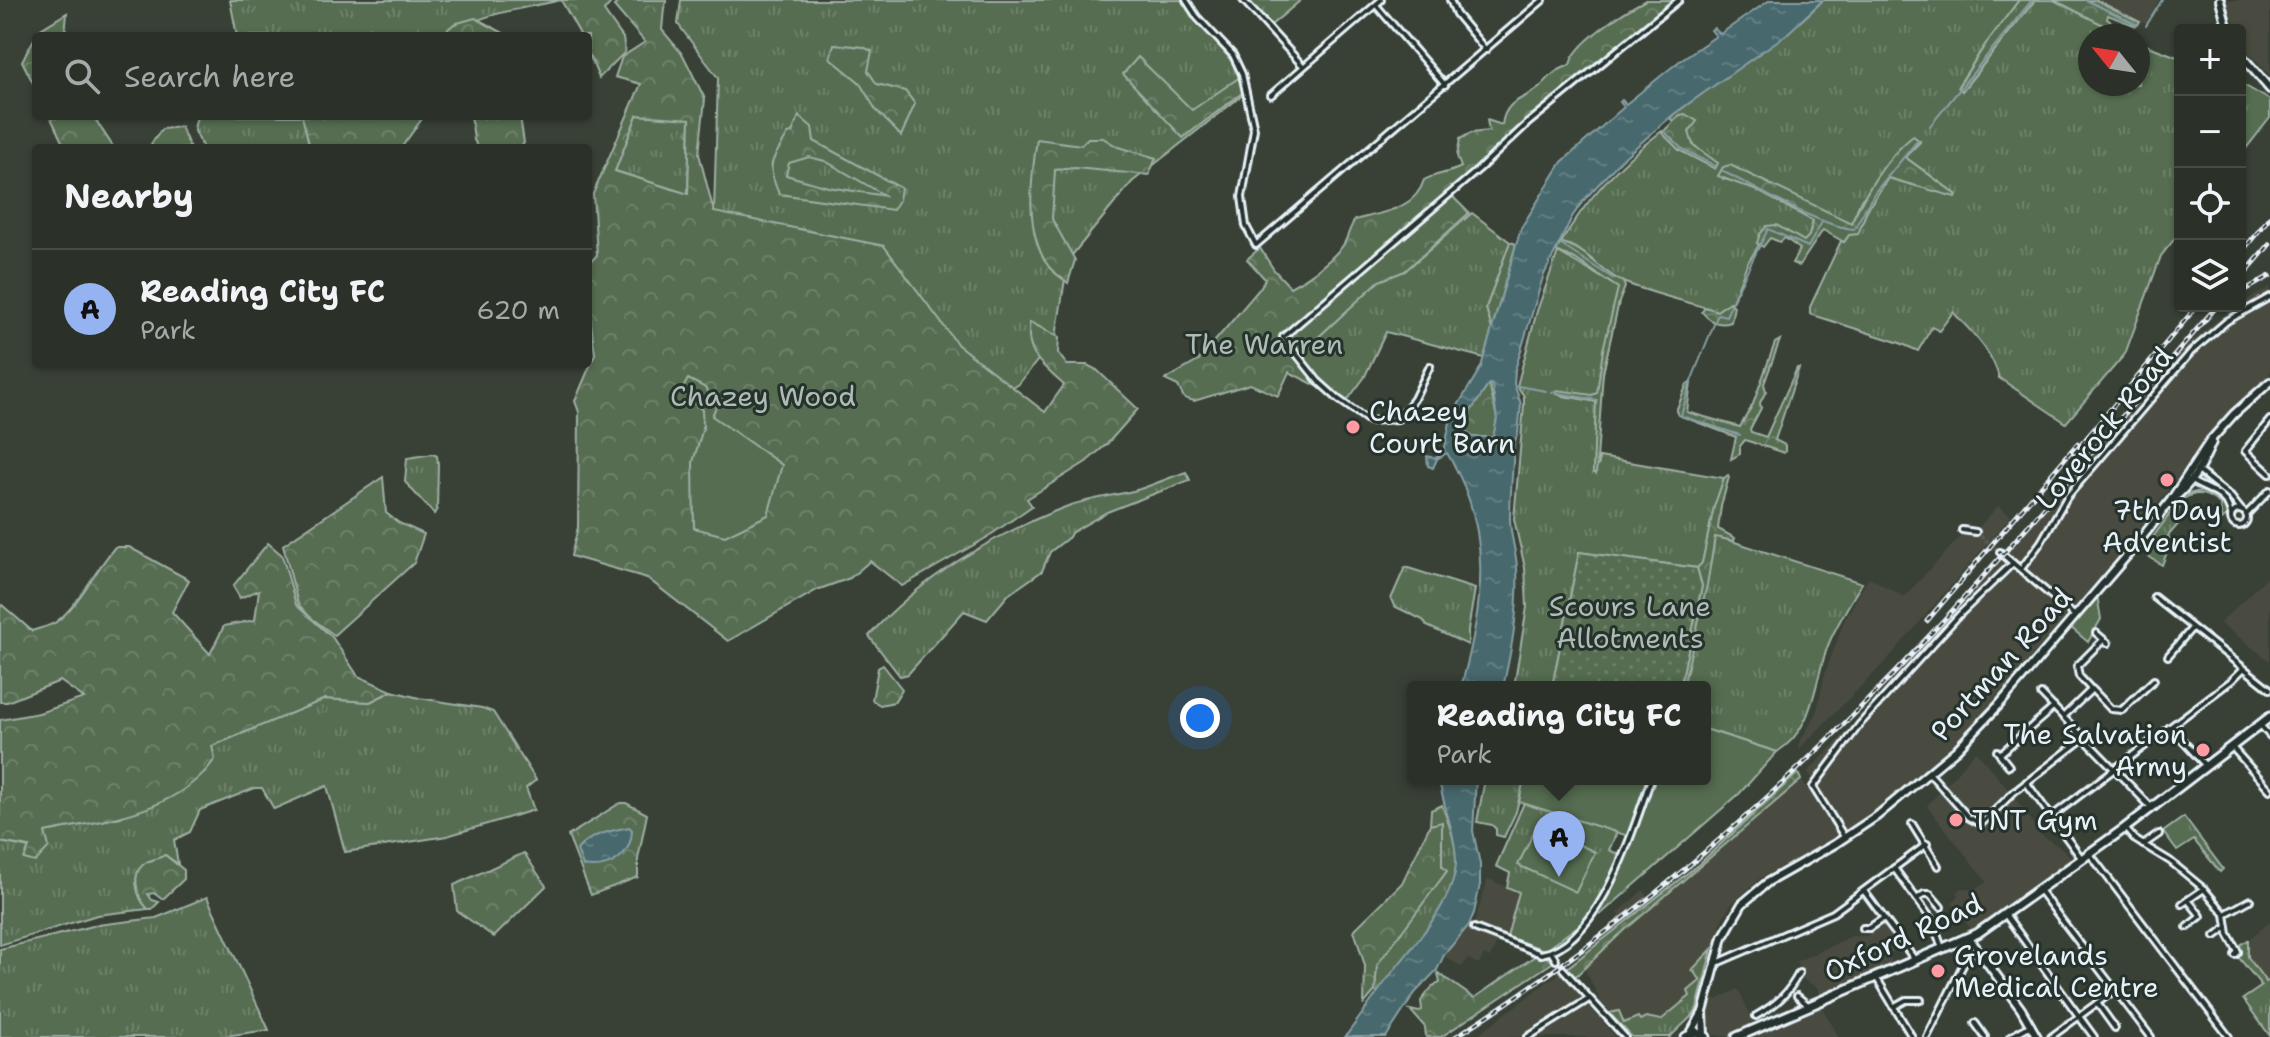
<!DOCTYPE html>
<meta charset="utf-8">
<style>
:root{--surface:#2b3028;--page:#333830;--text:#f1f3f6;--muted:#a6a9a8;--line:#474b45;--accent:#95b2f1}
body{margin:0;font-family:"Shantell Sans",sans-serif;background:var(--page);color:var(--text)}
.controls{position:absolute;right:24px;top:24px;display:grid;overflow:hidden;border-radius:8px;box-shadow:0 2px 6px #0004}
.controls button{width:72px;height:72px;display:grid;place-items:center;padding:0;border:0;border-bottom:2px solid var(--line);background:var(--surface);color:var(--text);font:40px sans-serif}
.compass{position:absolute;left:2078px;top:24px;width:72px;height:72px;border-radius:50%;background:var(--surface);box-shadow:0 2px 6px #0004;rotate:300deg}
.you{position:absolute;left:1200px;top:718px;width:28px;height:28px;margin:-20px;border:6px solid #fff;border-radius:50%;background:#1a73e8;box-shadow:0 0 0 12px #1a73e833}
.badge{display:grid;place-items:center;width:52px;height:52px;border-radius:50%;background:var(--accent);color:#111;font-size:26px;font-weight:700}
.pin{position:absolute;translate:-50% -66px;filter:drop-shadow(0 2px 4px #0008)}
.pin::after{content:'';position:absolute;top:42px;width:28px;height:24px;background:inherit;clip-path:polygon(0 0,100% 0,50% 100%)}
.popup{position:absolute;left:1407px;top:681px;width:304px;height:104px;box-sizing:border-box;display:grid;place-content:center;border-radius:8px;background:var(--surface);filter:drop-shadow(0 2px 6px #0005);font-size:26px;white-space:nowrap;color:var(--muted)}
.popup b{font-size:30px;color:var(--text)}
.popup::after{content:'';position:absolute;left:50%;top:100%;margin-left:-16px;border:16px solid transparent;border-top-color:var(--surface)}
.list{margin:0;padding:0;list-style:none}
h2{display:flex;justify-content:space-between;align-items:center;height:104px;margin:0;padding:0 32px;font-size:34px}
h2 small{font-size:26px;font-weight:400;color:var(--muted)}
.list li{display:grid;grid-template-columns:52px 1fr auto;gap:24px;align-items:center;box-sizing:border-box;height:120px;padding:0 32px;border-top:2px solid var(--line)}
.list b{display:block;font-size:30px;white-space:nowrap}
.list p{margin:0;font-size:26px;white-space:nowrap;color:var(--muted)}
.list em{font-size:26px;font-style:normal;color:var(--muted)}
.icon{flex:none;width:44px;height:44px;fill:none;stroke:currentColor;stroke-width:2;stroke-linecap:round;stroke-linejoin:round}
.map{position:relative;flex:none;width:2270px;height:1037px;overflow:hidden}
.search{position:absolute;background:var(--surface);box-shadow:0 2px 6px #0004;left:32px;top:32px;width:560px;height:88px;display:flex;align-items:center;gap:20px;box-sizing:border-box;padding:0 28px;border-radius:8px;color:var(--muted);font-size:30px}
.panel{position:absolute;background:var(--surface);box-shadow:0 2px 6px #0004;left:32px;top:144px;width:560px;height:224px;border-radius:8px}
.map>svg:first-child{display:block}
.built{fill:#494c41}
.grass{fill:url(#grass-tufts);stroke:#9fafa4;stroke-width:2}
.forest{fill:url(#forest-crowns);stroke:#9fafa4;stroke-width:2;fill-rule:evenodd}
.garden{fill:url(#garden-dots);stroke:#9fafa4;stroke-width:2}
.pitch{fill:#566d51;stroke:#9fafa4;stroke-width:2}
.water{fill:url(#water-ripples);stroke:#879fa5;stroke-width:2;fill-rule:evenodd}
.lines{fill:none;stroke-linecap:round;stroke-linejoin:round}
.stream{stroke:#879fa5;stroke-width:2}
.minor-tunnel{stroke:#535b53;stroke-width:4;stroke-dasharray:4 2;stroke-linecap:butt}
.minor-casing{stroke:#e8f1f8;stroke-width:10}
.tertiary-casing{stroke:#e8f1f8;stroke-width:12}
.primary-casing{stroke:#e8f1f8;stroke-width:13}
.minor{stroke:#26332d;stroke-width:4}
.tertiary{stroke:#26332d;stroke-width:6}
.primary{stroke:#26332d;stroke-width:7}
.rail-casing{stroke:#e8f1f8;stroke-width:5}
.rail{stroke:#26332d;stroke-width:2;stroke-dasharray:6;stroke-linecap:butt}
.poi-dot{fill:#ff9aa2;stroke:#26332d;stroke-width:3}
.labels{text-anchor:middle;stroke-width:6;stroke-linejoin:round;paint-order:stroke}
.park-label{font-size:28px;fill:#aebcb5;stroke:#26332d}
.poi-label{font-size:28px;fill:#e8f1f8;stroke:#26332d;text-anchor:start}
.street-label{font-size:28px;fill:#e8f1f8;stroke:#26332d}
</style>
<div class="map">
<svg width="2270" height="1037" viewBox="0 0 2270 1037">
<defs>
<pattern id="grass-tufts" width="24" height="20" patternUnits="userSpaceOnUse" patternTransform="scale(2)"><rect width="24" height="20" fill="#566d51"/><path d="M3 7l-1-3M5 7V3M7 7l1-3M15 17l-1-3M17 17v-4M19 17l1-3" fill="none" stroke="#6e826b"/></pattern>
<pattern id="forest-crowns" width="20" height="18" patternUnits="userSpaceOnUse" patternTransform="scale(2)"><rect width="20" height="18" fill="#566d51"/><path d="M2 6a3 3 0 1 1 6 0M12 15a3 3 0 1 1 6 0" fill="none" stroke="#6e826b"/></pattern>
<pattern id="garden-dots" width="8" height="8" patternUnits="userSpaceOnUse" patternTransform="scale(2)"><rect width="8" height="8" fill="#566d51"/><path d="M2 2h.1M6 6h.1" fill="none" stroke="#6e826b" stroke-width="1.8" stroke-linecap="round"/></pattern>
<pattern id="water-ripples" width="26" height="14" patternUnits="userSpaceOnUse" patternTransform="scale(2)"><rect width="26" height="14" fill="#47686d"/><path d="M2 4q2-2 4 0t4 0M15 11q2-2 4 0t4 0" fill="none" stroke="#627e83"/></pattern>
</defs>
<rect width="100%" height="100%" fill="#394036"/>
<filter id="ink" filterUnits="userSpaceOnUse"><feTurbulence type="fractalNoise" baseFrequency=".0125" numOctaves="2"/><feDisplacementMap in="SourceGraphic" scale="16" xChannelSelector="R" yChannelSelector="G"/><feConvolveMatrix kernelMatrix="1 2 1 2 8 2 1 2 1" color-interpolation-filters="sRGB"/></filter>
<g filter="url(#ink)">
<!-- built -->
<g class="built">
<polygon points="2095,0 2159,0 2146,24"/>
<polygon points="2227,0 2270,0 2270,75 2249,52 2240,30 2230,15"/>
<polygon points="2270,287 2270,378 2260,385 2207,439 2116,558 1970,728 1925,772 1879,812 1848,831 1808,772 1901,675 2190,343 2233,308"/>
<polygon points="1998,506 2011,516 1887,660 1800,748 1798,745 1816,715 1825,674 1844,621 1869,577 1904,597 1963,534 1971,536"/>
<polygon points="2270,574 2270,661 2220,623"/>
<polygon points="1976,751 2015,798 2041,835 2064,850 2073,860 1972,931 1952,903 1959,895 1957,892 1962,888 1974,890 1987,882 1927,806"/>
<polygon points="1801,780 1841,834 1759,879 1731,905 1723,917 1693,1017 1670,1037 1632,1037 1601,1002 1584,967"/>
<polygon points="1488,879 1519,892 1507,937 1504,942 1498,940 1490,958 1484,955 1479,964 1468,959 1462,967 1444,956 1467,926 1474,924"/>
<polygon points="1643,890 1652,901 1625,922 1618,913"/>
<polygon points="2270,922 2270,980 2266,982 2248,957 2248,940"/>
<polygon points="1885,923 1903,946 1888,955 1894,966 1820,994 1817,987 1804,980 1796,962 1852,936 1866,936"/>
<polygon points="1561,972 1615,1037 1473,1037 1478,1034"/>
<polygon points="1738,989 1754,1023 1730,1037 1714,1035 1709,1024 1708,1008 1710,997 1717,1000"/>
<polygon points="1820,1004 1839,1037 1745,1037"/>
</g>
<!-- grass -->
<g class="grass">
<path d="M230 0H561C528 8 473 14 448 36H237Z"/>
<polygon points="681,0 1184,0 1239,71 1245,93 1132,182 1068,260 1056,337 1018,385 991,394 714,212 718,78 678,24"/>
<polygon points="1249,0 1301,0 1271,25"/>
<path d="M1823 0H2019L1985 45 1958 86 1962 91 2035 0H2054L2126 36H2090V84H2138V42L2180 58V232L2161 256 2125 354 2066 423 1999 378C1992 350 1972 333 1953 312L1939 331 1932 327 1918 351 1900 343 1810 314V307L1841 241 1844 242 1849 235 1858 233 1867 210 1888 178 1956 197V194L1905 157 1920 142 1913 136 1861 200 1851 224 1730 165 1723 168V179L1745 184 1813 221 1809 236 1804 241 1776 225 1757 243 1759 245 1747 264 1731 304 1729 302 1717 311C1688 302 1650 293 1620 281 1599 271 1585 247 1561 243 1585 200 1622 161 1662 131L1679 150 1715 168 1670 118C1720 76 1778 47 1823 0Z"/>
<polygon points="2240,83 2270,100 2270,118 2240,156"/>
<polygon points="637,115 690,118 688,194 615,171"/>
<polygon points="197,116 308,116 312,148 203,148 194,129"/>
<polygon points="1472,213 1510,242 1486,308 1492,329 1484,358 1386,332 1364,378 1346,402 1321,383 1301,353 1379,281 1405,271"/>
<polygon points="1558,252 1621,289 1598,397 1562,396 1597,401 1593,472 1599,464 1599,457 1724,478 1714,508 1702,564 1697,568 1579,552 1552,687 1514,687 1527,607 1525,568 1514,519 1524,405 1524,396 1517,386 1537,311"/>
<polygon points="433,454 437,456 438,464 437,509 434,514 405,482 407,458"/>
<path d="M1186 472 1190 480 1107 512 1071 533 1069 537 1050 552 1042 571 1008 595 987 620 964 611 908 674 900 676 869 636C919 578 997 533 1068 506 1091 498 1116 496 1140 489 1155 484 1171 477 1186 472Z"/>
<path d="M2201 491C2213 494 2225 502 2228 515L2221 521 2220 504C2207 494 2198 490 2183 499L2177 514 2181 521 2168 536 2171 542 2162 565 2148 556 2147 545 2184 495Z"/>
<path d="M1713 535 1862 583C1850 603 1838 622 1829 643 1813 682 1816 728 1777 752L1705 729V687H1680Z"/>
<polygon points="1405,567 1475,589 1468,630 1468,645 1427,626 1423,620 1394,606 1391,599"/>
<polygon points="2097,595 2101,619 2088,642 2070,627"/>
<path d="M392 691 419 698 482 708 493 712 536 780 526 788 534 810 447 836 345 852 327 786 274 809 262 788H255L200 810 190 832 174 840 178 864 165 855C159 859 153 859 147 862 129 872 137 898 148 909L97 915 0 945V842L29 848 44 832 121 817 212 746 325 699 370 702Z"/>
<polygon points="1485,779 1524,779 1516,812 1504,837 1496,835 1496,829 1492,825 1477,822"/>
<polygon points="1524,803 1617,832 1609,850 1620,855 1589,918 1545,950 1507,937 1519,892 1507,887 1510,873 1496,866"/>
<path d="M1442 805C1449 825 1458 845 1456 866 1451 910 1403 958 1378 993L1375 991 1377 965 1442 866V823L1430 825 1431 810Z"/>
<polygon points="2184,817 2223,869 2220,872 2194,840 2177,851 2163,832"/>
<polygon points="207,897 269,1030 217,1037 0,1037 0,949 97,925 156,918"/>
<polygon points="2248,940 2248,957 2266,982 2270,980 2270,1036 2243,999 2262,986 2239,958 2240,945"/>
<polygon points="1712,949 1696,1012 1670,1037 1632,1037 1609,1013 1619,1011 1624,1023 1638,1017 1640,1020 1646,1017 1661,1020 1690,996 1688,991 1701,980 1692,970"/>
</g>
<!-- forest -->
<g class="forest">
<polygon points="561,0 613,0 604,11 623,38 625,52 599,78 588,52 588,36 581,36"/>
<path d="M620 0H667L664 8 662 30 683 55 705 99 699 154 714 212 884 246 958 345 1045 412 1064 385C1042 365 1024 354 1030 322L1059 337 1058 353 1067 365H1087L1097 370 1138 409 1107 444 1086 462 1027 499 1032 506 986 538 902 586 870 561 850 578 817 590 728 641 647 578 571 556 578 527 579 412 575 401 595 354 588 299V265L597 255 593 194 641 84 615 77 622 57 645 42 614 6ZM637 115 690 119 688 194 615 171Z"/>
<path d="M1646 0H1676L1449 193 1469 213 1405 271 1379 281 1301 353 1317 386 1289 372 1278 396 1250 384 1194 401 1184 398 1178 386 1165 380 1198 361 1261 287 1265 279 1247 259 1260 248 1274 270 1290 287C1308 278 1327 264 1341 248 1348 240 1348 229 1355 220 1382 212 1415 210 1424 180 1436 173 1448 174 1461 167L1457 156 1460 139 1471 133 1489 131 1487 120 1502 125C1505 98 1526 100 1540 87 1553 74 1552 72 1570 65 1574 43 1626 10 1646 0Z"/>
<polygon points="2019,0 2035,0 1962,91 1958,87 1985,45"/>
<polygon points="2054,0 2096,0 2140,22 2136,26 2108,15 2107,19 2116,25 2113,30"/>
<polygon points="67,13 65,36 36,36 36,89 22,61 39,30"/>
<polygon points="475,18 509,36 440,36 454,24"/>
<polygon points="834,44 863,47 872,51 868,71 877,84 905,91 915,104 901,136 876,110 859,82 830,58"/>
<polygon points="1138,57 1192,110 1240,77 1242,93 1183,138 1123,74"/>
<polygon points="1685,114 1697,121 1689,132 1693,145 1718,163 1715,169 1679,150 1662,133 1680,115"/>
<polygon points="50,116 93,116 114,148 65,148"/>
<polygon points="302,116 424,116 401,148 310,148"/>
<polygon points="471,116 520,116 524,143 520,148 478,148 474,140"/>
<path d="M799 116 812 127 814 141 901 188 899 200 893 210 779 194C765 162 772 162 788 134L792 133ZM809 157 825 161 886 196 828 187 786 175 789 163Z"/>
<polygon points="181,127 190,148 154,148 151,144 162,129"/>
<path d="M1913 136 1920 141 1905 157 1957 195 1955 197 1888 178 1867 210 1858 234 1849 235 1844 242 1823 230 1799 266 1792 263 1800 249 1785 238 1780 242 1770 238 1763 247 1757 243 1760 234 1767 226 1776 225 1804 241 1809 236 1813 221 1765 194 1718 176 1723 167 1730 165 1851 223C1866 192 1885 158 1913 136Z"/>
<path d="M1088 138H1103L1118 147 1156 158 1149 175 1075 168 1055 170 1052 219 1075 260 1068 283C1062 278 1054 273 1049 267 1024 233 1031 178 1037 139L1081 145Z"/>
<polygon points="1510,242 1516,244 1492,329 1486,308"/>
<path d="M1561 243C1585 247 1601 272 1623 282L1625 287 1619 302 1603 372 1596 474 1593 472 1596 402 1556 394 1557 390 1592 395 1597 393 1603 350 1618 288 1575 259 1556 251Z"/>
<path d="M1730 302 1734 306 1731 322C1720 326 1710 322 1702 312L1705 307 1717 311Z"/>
<polygon points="1780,340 1764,384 1766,391 1760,403 1761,408 1750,429 1751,432 1766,437 1797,368 1799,368 1775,440 1785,445 1785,451 1784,453 1745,440 1740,446 1740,454 1731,459 1736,437 1678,415 1676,411 1687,384 1691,383 1687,412 1740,427 1753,404 1775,343"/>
<polygon points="1489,384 1497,418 1494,437 1473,437 1465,432 1469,414"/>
<polygon points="1728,475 1729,477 1721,506 1718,529 1735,538 1734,541 1715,537 1707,585 1683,687 1680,687 1702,586 1697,568 1702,563 1714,507 1724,478"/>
<polygon points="383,477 386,513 399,523 424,534 414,563 334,635 310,617 298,604 283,545"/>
<path d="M268 543 282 555 296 605 332 637 358 676 392 691 370 702 325 699 212 746 215 759C177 813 105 820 45 832L49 847 35 862 24 859 29 847 0 842V720L39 713 84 698 60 681 7 702H0V608L2 605 32 631C40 628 50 626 56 622 79 605 96 569 115 547H129L189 580 172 612 210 654 224 626 255 620 259 590 240 598 233 586Z"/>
<polygon points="883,665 902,689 894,702 880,705 872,700 878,668"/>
<polygon points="1798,773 1801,780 1618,936 1575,977 1567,968 1699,864"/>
<polygon points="620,803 626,803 647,814 638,859 638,877 591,895 568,836"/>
<polygon points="1442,822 1442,866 1447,871 1377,965 1375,991 1364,1004 1365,966 1354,930 1402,883 1430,825"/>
<polygon points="524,853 546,886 494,937 457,911 454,885"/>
<path d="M165 855 184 870V879L163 899 155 893 148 894 152 900 159 902 152 909H148C137 898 129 872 147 862 153 859 159 859 165 855Z"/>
<polygon points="1538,954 1555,961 1441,1037 1426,1037 1425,1027 1410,1010 1419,1012 1422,1010 1421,1001 1433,986 1440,983 1438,973 1474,998"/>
</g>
<!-- garden -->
<polygon class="garden" points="1579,552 1697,568 1702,586 1680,687 1552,687"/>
<!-- pitch -->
<g class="pitch">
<polygon points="688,379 704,387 718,402 712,416 782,465 768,515 725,536 694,528 693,462 703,428 702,410 682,390"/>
<polygon points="1705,729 1777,752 1739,794 1600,915 1597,913 1632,837 1519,802 1524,779 1705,779"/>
<polygon points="1537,825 1595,852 1576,892 1518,865"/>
</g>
<!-- water -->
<g class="water">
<path d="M1770 0H1823L1787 34 1674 114 1621 160 1584 200 1572 217 1543 277 1515 370 1514 384 1521 404 1518 433 1514 444C1513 469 1510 494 1510 519 1510 536 1517 553 1517 569 1519 609 1512 648 1503 687H1461C1484 606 1494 528 1447 453L1437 459 1433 468 1428 466 1427 456 1435 458 1444 452 1451 417 1481 367 1521 228 1562 162 1624 107 1620 102 1622 100 1626 104 1682 59 1716 36 1711 30 1714 28 1720 34ZM1489 384 1492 385 1497 419 1493 437H1473L1465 432 1469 414Z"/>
<path d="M1439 779H1476L1473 831 1480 864V885L1474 913 1469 925 1444 955 1437 970 1415 993 1386 1037H1345C1361 1016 1376 994 1392 973 1414 944 1455 901 1456 863 1456 834 1443 807 1439 779Z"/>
<path d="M629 827 632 830C631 857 608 871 583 866L577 850C590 834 610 831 629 827Z"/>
</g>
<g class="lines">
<!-- stream -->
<g class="stream">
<polyline points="2086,0 2138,25"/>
<polyline points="2146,26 2162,0"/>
<polyline points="1930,126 2032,0"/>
<polyline points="1664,131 1681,148 1715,166"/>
<path d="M1722 171C1755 187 1820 227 1854 229L1875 192 1918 140"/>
<polyline points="1561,245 1614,279"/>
<polyline points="1737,291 1768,229 1808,247 1822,222"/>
<polyline points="1735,296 1726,316 1718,314 1690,384 1681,416 1740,435"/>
<polyline points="1518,386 1546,391"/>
<polyline points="1552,392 1597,400"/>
</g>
<!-- minor-tunnel -->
<polyline class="minor-tunnel" points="1976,532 2000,552"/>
<!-- minor casing -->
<g class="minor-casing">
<g id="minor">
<polyline points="1186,0 1197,17 1233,55 1242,74 1254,129 1242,197 1246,226 1256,245 1543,0"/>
<polyline points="1243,0 1303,66"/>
<polyline points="1450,0 1456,14 1486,50"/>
<polyline points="1376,5 1445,85"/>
<polyline points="1271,95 1381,0"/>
<polyline points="1430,366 1414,399 1398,419 1369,421 1338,399 1318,381 1283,337 1479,169 1528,123 1679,0"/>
<polyline points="2270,420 2245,451 2270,474"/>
<polyline points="2197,470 2231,497 2242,511"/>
<path d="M2190 480C2206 491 2227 492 2231 515"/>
<circle cx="2239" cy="518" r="8"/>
<polyline points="2246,515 2270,490"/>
<polyline points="1962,530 1976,532"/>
<polyline points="2000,552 2075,616"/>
<polyline points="2021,569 2041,542 2067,497 2191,352 2227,321 2270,297"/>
<polyline points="2154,597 2270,689"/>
<polyline points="2096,633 2108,643"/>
<polyline points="2168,656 2192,628"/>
<polyline points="2091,689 2079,676 2077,666 2103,640"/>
<polyline points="2041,694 2151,807"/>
<polyline points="2063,717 2092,689 2111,709 2122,710 2154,680"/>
<polyline points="2261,726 2270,736"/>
<polyline points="2170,727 2205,765"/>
<polyline points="2231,746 2270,790"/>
<polyline points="1997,751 2009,766"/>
<polyline points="2000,754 2054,707"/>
<polyline points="1930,774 1968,817 1981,824 2015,791"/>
<polyline points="2026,782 2082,859"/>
<polyline points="2018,789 2084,738"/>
<polyline points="2051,817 2231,681 2243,669"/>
<polyline points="1912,824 1938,866"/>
<polyline points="2125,828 2134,839 2170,861 2204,889 2225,914 2228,934 2238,952 2235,955"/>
<polyline points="1845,838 1813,787 1860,724 1959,615 2013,563"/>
<polyline points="2143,845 2159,834"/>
<polyline points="2090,854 2229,1037"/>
<polyline points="1894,868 1932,920 1942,948"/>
<polyline points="2039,890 2151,1037"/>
<polyline points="1864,891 1915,960"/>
<polyline points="1917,899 1924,894 1930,894 1941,907"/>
<polyline points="2182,904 2204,889"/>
<polyline points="2005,914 2094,1037"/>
<polyline points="2225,914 2250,900"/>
<polyline points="2187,927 2201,916 2188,900"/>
<path d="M1474 928 1541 954C1600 944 1633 829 1651 779"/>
<polyline points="1863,928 1869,928 1884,918"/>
<polyline points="2215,936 2227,927"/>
<polyline points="1551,952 1556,960"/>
<polyline points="1717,963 1833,913 1927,844"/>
<polyline points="1563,969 1625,1037"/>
<polyline points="1876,977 1912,1037"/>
<polyline points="1797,996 1808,1005"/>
<polyline points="2097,1003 2115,1028"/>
<polyline points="1893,1007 1906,1000 1921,1000"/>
<path d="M1756 1016C1777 1004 1788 994 1799 973"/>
<polyline points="1975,1023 1985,1037"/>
<polyline points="1528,1037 1589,999"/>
<polyline points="1927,1037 1965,961 1976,949"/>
<polyline points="2010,1037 2031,1025"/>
<polyline points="2051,1037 2115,990"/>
</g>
</g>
<!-- tertiary casing -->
<g class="tertiary-casing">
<g id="tertiary">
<polyline points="2220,0 2228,30"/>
<polyline points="2240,54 2270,89"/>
<path d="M2174 498C2193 483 2203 464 2212 442"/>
<polyline points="1969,938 2021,1009 2037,1037"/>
<polyline points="1703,1012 1704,1035"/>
<polyline points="1691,1033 1703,1012 1723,937 1742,904 1768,882 1835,844 1877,816 1956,750 1998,706 2137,544 2171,500 2210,441 2234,414 2270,382"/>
</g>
</g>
<!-- primary casing -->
<g class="primary-casing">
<g id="primary">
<polyline points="1686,1037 1696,1032 1706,1037"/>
<polyline points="1737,1037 1978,933 2125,828 2270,717"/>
</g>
</g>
<!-- minor -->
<use href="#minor" class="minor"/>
<!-- tertiary -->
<use href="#tertiary" class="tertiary"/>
<!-- primary -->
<use href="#primary" class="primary"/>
<!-- rail casing -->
<g class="rail-casing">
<g id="rail">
<polyline points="2240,254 2270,217"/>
<polyline points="2240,279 2270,244"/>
<polyline points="2240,293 2270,276"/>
<polyline points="2074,453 2197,306"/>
<polyline points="1927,621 2077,444"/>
<path d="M1455 1037C1631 925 1789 788 1930 635 2029 528 2122 416 2217 306"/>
</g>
</g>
<!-- rail -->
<use href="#rail" class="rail"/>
</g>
</g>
<!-- markers -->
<g class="poi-dot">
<circle cx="1353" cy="427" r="8"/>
<circle cx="2167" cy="480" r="8"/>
<circle cx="2203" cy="750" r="8"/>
<circle cx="1956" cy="820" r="8"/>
<circle cx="1938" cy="971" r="8"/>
</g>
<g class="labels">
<!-- park labels -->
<g class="park-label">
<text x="1264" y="354">The Warren</text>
<text x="763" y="406">Chazey Wood</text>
<text x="1630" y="616">Scours Lane<tspan x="1630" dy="32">Allotments</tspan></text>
</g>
<!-- poi labels -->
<g class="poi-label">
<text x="1369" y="421">Chazey<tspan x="1369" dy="32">Court Barn</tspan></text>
<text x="2167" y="520" text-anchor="middle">7th Day<tspan x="2167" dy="32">Adventist</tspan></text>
<text x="2187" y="744" text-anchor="end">The Salvation<tspan x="2187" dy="32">Army</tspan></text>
<text x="1972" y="830">TNT Gym</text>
<text x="1954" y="965">Grovelands<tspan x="1954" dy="32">Medical Centre</tspan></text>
</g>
<!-- street labels -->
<g class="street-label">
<text transform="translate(2104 428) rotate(-51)" y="10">Loverock Road</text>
<text transform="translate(2001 664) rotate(-48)" y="10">Portman Road</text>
<text transform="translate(1903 937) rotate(-25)" y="10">Oxford Road</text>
</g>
</g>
</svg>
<div class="controls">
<button>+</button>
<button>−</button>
<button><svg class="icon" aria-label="locate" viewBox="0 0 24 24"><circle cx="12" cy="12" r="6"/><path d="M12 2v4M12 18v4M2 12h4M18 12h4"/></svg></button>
<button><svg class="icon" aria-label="layers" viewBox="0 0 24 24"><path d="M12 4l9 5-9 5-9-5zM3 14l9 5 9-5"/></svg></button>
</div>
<svg class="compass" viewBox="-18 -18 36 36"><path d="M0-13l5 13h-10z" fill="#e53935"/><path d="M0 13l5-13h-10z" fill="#a6a9a8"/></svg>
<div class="you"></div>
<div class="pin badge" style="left:1559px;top:877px">A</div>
<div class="popup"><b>Reading City FC</b>Park</div>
<div class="search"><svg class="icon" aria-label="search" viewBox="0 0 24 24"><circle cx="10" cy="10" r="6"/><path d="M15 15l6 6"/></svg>Search here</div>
<section class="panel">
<h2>Nearby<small></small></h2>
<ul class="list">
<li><span class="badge">A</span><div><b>Reading City FC</b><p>Park</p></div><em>620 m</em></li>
</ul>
</section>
</div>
